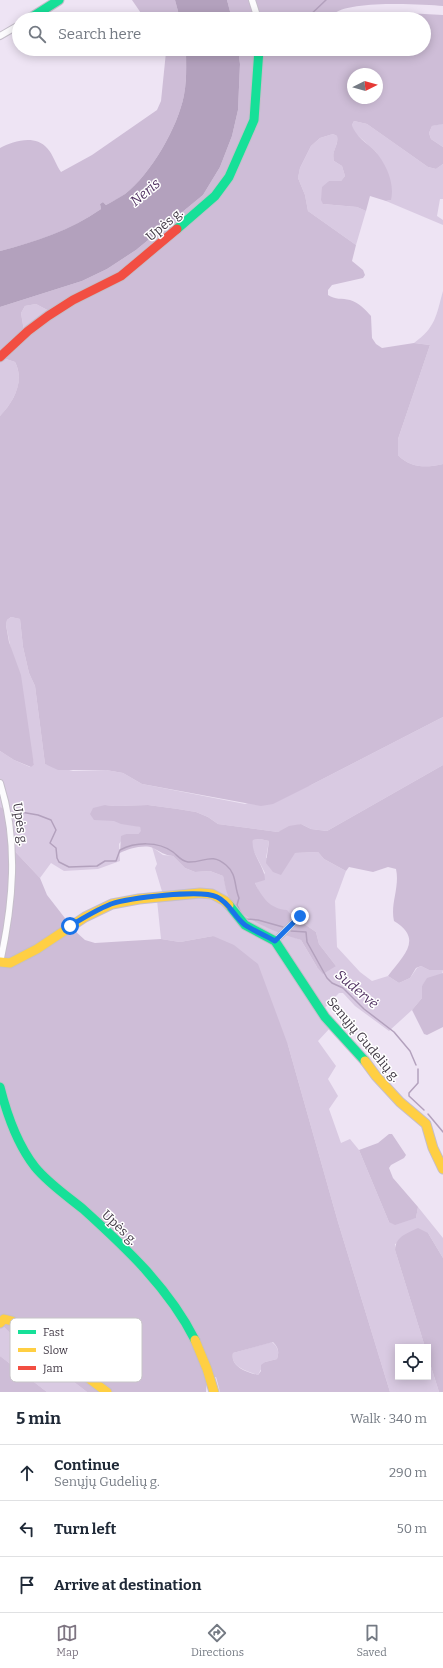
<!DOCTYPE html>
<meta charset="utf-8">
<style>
:root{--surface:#fff;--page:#f2f2f3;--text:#1f2937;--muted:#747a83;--line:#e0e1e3;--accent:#7e7582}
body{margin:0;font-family:Bitter,serif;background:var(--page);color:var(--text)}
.controls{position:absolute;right:12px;bottom:12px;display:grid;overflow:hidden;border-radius:0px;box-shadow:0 2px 10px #0003}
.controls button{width:36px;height:36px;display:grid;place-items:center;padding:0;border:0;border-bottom:1px solid var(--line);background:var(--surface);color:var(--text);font:20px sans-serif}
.compass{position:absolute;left:347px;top:68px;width:36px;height:36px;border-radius:50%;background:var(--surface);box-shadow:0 2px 10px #0003;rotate:85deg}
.stop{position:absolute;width:12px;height:12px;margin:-9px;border:3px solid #1a73e8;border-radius:50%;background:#fff}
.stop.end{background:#1a73e8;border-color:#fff;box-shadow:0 1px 4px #0008}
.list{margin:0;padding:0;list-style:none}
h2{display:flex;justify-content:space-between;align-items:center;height:52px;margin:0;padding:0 16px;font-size:17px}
h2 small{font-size:13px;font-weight:400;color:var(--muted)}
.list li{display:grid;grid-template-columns:26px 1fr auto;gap:12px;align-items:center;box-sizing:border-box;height:56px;padding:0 16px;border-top:1px solid var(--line)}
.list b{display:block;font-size:15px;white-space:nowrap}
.list p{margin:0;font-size:13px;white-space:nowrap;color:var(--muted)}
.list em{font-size:13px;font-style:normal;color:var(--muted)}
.icon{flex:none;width:22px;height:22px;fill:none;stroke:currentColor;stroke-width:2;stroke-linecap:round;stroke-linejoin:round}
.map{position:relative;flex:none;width:443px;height:1392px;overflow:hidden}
.search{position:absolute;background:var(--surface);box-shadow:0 2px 10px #0003;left:12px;right:12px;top:12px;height:44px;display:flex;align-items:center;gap:10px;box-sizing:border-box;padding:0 14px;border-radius:22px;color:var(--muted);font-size:15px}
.sheet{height:220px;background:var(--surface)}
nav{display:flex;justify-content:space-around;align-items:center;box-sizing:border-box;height:56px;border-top:1px solid var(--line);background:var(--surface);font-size:11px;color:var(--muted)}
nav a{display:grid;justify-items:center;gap:2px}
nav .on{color:var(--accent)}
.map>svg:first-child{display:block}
.green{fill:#d9cae2}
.forest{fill:#cebdd7;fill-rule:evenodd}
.water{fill:#b3a1bd}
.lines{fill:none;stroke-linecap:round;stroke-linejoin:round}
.stream{stroke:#b3a1bd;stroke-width:1.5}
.street-casing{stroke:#c5beca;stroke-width:8}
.fast-casing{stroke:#c5beca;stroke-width:11}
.slow-casing{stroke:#c5beca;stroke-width:11}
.jam-casing{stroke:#c5beca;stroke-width:11}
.street{stroke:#fcfbfd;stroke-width:6}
.fast{stroke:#16e098;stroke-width:9}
.slow{stroke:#ffcf43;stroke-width:9}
.jam{stroke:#f24e42;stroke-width:9}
.route{stroke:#1a73e8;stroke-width:5}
.labels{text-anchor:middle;stroke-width:3;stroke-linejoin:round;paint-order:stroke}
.street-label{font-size:13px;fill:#413945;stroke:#fff}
.water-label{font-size:14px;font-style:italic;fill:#523363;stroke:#fff}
.key{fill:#fff;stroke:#c6c4c7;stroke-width:1}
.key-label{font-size:11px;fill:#413945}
</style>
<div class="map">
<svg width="443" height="1392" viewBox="0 0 443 1392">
<rect width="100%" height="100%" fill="#eee4f4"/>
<!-- green -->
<g class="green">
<polygon points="354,121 367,124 428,167 436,169 443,164 443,199 440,199 437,216 443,220 443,225 386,201 391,200 376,152 353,131 352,125"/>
<polygon points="441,124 443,124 443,147 431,139 429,133 432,126"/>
<path d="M333 134 337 136C339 146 331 150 334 161L342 166 345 176 341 181H329L323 204 357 207 366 211 356 245 308 211 305 195 298 178 300 168 311 146 320 138Z"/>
<path d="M443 291V464C426 468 410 468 398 455V439L430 345 414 343C436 327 436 316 443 291Z"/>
<polygon points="36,304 51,312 24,331 21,313 25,306"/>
<path d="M3 358 15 362C25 381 14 401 0 416V362Z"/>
<path d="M11 617 20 619 23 647 29 673 35 686 45 764 73 771 106 770 123 773 142 784 245 804 311 785 443 717V765L327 831 311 829 301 824 278 832 218 824 208 817 196 812 178 809 148 805 115 806 105 805C111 815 114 823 126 824 131 825 135 825 140 827L142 831 138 834H126L119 844 120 861 98 869 64 871 51 863 40 878 8 844 4 808 0 807V751L14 760 30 767 34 765 6 625 7 620Z"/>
<polygon points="260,839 269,841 266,858 295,853 318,852 324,859 346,871 335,901 337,947 360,972 372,981 388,976 399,983 410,978 417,968 421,966 429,970 443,970 442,975 422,986 422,998 412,1010 389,1031 355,1006 343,993 339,993 320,1013 330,1028 318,1041 336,1066 328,1079 338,1096 329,1109 341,1143 350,1139 359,1150 389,1222 416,1218 418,1207 443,1238 443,1258 428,1233 395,1244 395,1250 425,1347 398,1347 398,1377 428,1377 428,1357 439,1392 390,1392 338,1222 288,1045 213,936 180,942 161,939 157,900 164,898 155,868 157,864 152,847 163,855 173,856 185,868 195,872 210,871 223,876 229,899 264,926 301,940 317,967 336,966 319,944 316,932 303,923 290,923 261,896 255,883 265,873 251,846 253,840"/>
<polygon points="0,1323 9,1332 87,1392 47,1392 0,1356"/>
<path d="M272 1342C279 1348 279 1352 277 1359L265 1362 258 1375C247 1371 230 1367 233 1353Z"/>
</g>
<!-- forest -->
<g class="forest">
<polygon points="132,0 175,0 180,19 145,19"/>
<path d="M227 0H443V6C421 4 345 0 333 15L335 19H232Z"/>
<path d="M388 12 443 15V124L432 126 429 133 431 139 443 147V164L436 169 428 167 367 124 354 121 352 125C355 136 367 143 375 151 386 164 395 183 391 200L386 201 370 196 366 211 357 207 323 204 321 200 322 187 329 181H341L345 176 342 166 334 161C331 150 339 146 337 136L333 134 320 138 311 146 300 168 298 178 305 195 308 211 356 245 352 261 363 270 365 275 363 278 332 285 328 290V295C335 300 342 298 350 300 359 303 365 309 371 316L372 338 376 344 382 348 414 343 430 345 398 439V455C410 468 426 468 443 464V717L311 785 273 804 261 806 142 784 123 773 106 770H58L45 764 35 686 29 673 23 647 20 619 11 617 7 620 6 625 9 642 21 675 34 765 31 767 14 760 0 751V416C14 401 25 381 15 362L3 358 51 312 36 304 25 306 21 313 24 331 0 351V307L82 281 107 269 136 250 203 195 220 167 232 136 238 110 240 64 238 49H424V19H346ZM353 74H377V98H353Z"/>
<path d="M165 49H186C186 64 187 80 184 95 178 127 151 174 125 194 119 198 112 202 106 205L103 202 100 204 101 209C71 230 36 242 0 251V148C13 141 35 134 47 148 53 154 56 165 61 172L92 155 157 110 161 101 166 52Z"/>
<path d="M443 765V970H429L421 966 416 968 410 978 399 983 388 976C403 956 424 939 394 921 390 904 400 887 396 869L388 867 373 872 349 867 346 871 324 859 318 852 295 853 281 875 273 872 266 863 269 841 260 839 253 840C250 853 265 866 265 880L255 883C261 896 271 910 287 910L291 915V923H303L316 932 319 944 336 966 323 974 317 967 301 940C280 934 240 919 230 900 226 893 225 884 223 876L210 871 195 872 185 868 173 856C164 855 161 852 153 848 144 844 128 849 120 853L121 836 126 834H138L141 831 140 827 121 824 114 821 94 820 90 814 93 808 105 805 115 806 148 805 178 809 196 812 208 817 218 824 278 832 289 826 301 824 311 829 327 831Z"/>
<path d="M0 807 4 808 8 844 40 878 47 895 75 931 85 940 95 943 161 939 180 942 213 936 234 945 258 964 288 1045 338 1222 390 1392H220L216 1377 207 1378 206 1392H87L9 1332 0 1323ZM273 1342C279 1348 279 1352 277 1359L265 1362 261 1365V1371L258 1375C247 1372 230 1367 233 1353Z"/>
<polygon points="443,973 443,1027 427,1035 424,1034 412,1010 422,998 422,986 427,978"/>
<polygon points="389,1134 392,1134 406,1155 404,1158 391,1165 389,1168 393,1178 418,1207 416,1218 395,1225 389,1222 359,1150 378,1143"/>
<path d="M418 1228 428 1233 443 1258V1392H439L428 1357V1347H425L395 1250C396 1236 406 1234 418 1228Z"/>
<polygon points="0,1356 47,1392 0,1392"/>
</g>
<!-- water -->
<g class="water">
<polygon points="175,0 227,0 232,19 180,19"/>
<path d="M186 49H238L240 64 238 110 232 136 220 167 203 195 136 250 107 269 82 281 0 307V251C35 242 71 230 101 209L100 204 103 202 106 205C113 201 119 198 125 194 151 174 178 127 184 95 187 80 186 64 186 49Z"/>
</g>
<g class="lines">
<!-- stream -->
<g class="stream">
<polyline points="306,19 326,0"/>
<path d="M15 811 38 815 51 820 56 830 50 843 56 848 57 858 59 862 69 867 97 866 105 861H116L120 850C135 842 158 841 173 852 178 856 181 861 188 862 204 863 211 852 226 865 237 874 234 886 239 898L237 905 241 913"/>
<polyline points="243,916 247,919 258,920 283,927"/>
<polyline points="291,931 306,932 307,942 327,978 332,983 343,988 364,1009 394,1032 410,1051 416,1065"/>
<polyline points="418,1069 418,1083 409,1093 409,1096 424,1110"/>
<polyline points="428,1114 443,1132"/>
</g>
<!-- street casing -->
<g class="street-casing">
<g id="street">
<polyline points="252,0 258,19"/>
<polyline points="0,36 19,25"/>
<path d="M0 783C19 842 13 904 0 963"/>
<polyline points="275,941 300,916"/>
</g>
</g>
<!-- fast casing -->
<g class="fast-casing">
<g id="fast">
<polyline points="29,19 59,0"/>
<polyline points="177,229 215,196 229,177 254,120 259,49"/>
<polyline points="229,905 245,925 275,941 325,1017 365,1061"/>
<path d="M0 1087C7 1115 17 1144 35 1167 48 1183 67 1196 83 1209 126 1248 169 1288 195 1340"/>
</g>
</g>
<!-- slow casing -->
<g class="slow-casing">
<g id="slow">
<polyline points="0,962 10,963 37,949 85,917 112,904 139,899 200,893 212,894 225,901 229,905"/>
<polyline points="365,1061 376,1076 400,1102 426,1124 433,1148 443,1169"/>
<polyline points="0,1323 4,1319 12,1321 107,1392"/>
<polyline points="195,1340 207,1369 214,1392"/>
</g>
</g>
<!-- jam casing -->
<g class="jam-casing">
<polyline id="jam" points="0,357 28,331 48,316 73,300 121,276 177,229"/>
</g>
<!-- street -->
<use href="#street" class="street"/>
<!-- fast -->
<use href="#fast" class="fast"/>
<!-- slow -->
<use href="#slow" class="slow"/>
<!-- jam -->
<use href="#jam" class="jam"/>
</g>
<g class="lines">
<!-- route -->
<path class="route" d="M70 926C83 918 96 910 111 904 129 898 201 889 217 897 230 903 234 917 245 925 254 931 265 935 275 941L300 916"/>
</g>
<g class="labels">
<!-- street labels -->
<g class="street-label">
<text transform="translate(164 224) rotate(-40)" y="5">Upės g.</text>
<text transform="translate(21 824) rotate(82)" y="5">Upės g.</text>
<text transform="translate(364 1039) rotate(50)" y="5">Senųjų Gudelių g.</text>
<text transform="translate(120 1227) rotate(44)" y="5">Upės g.</text>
</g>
<!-- water labels -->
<g class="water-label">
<text transform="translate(145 192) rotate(-40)" y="5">Neris</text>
<text transform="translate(357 989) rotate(40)" y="5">Sudervė</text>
</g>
</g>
<!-- legend -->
<rect x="10" y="1318" width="132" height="64" rx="6" class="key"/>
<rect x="18" y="1330" width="18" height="4" fill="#16e098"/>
<rect x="18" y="1348" width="18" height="4" fill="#ffcf43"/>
<rect x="18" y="1366" width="18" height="4" fill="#f24e42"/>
<g class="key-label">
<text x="43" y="1336">Fast</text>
<text x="43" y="1354">Slow</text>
<text x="43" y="1372">Jam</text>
</g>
</svg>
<div class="controls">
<button><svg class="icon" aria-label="locate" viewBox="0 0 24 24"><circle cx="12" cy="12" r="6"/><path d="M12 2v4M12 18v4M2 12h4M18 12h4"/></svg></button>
</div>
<svg class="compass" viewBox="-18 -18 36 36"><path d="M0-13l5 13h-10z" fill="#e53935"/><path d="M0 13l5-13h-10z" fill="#747a83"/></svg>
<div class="stop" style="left:70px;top:926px"></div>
<div class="stop end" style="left:300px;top:916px"></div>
<div class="search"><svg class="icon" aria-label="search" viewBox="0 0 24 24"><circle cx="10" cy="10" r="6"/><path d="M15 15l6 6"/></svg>Search here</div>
</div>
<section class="sheet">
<h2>5 min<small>Walk · 340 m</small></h2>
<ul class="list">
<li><svg class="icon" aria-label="ahead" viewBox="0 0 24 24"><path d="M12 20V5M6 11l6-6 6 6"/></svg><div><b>Continue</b><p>Senųjų Gudelių g.</p></div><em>290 m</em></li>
<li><svg class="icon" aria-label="left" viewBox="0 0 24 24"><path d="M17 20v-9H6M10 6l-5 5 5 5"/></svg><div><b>Turn left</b></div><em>50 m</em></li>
<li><svg class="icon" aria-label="arrive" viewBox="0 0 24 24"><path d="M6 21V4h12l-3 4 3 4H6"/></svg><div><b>Arrive at destination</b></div></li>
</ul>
</section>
<nav>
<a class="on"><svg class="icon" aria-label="map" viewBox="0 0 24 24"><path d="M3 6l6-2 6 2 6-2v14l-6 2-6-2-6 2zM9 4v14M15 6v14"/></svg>Map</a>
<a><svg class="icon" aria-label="directions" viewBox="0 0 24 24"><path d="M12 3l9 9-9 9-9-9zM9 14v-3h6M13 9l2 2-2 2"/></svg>Directions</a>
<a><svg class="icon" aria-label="saved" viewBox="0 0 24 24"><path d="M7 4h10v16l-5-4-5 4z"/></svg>Saved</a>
</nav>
